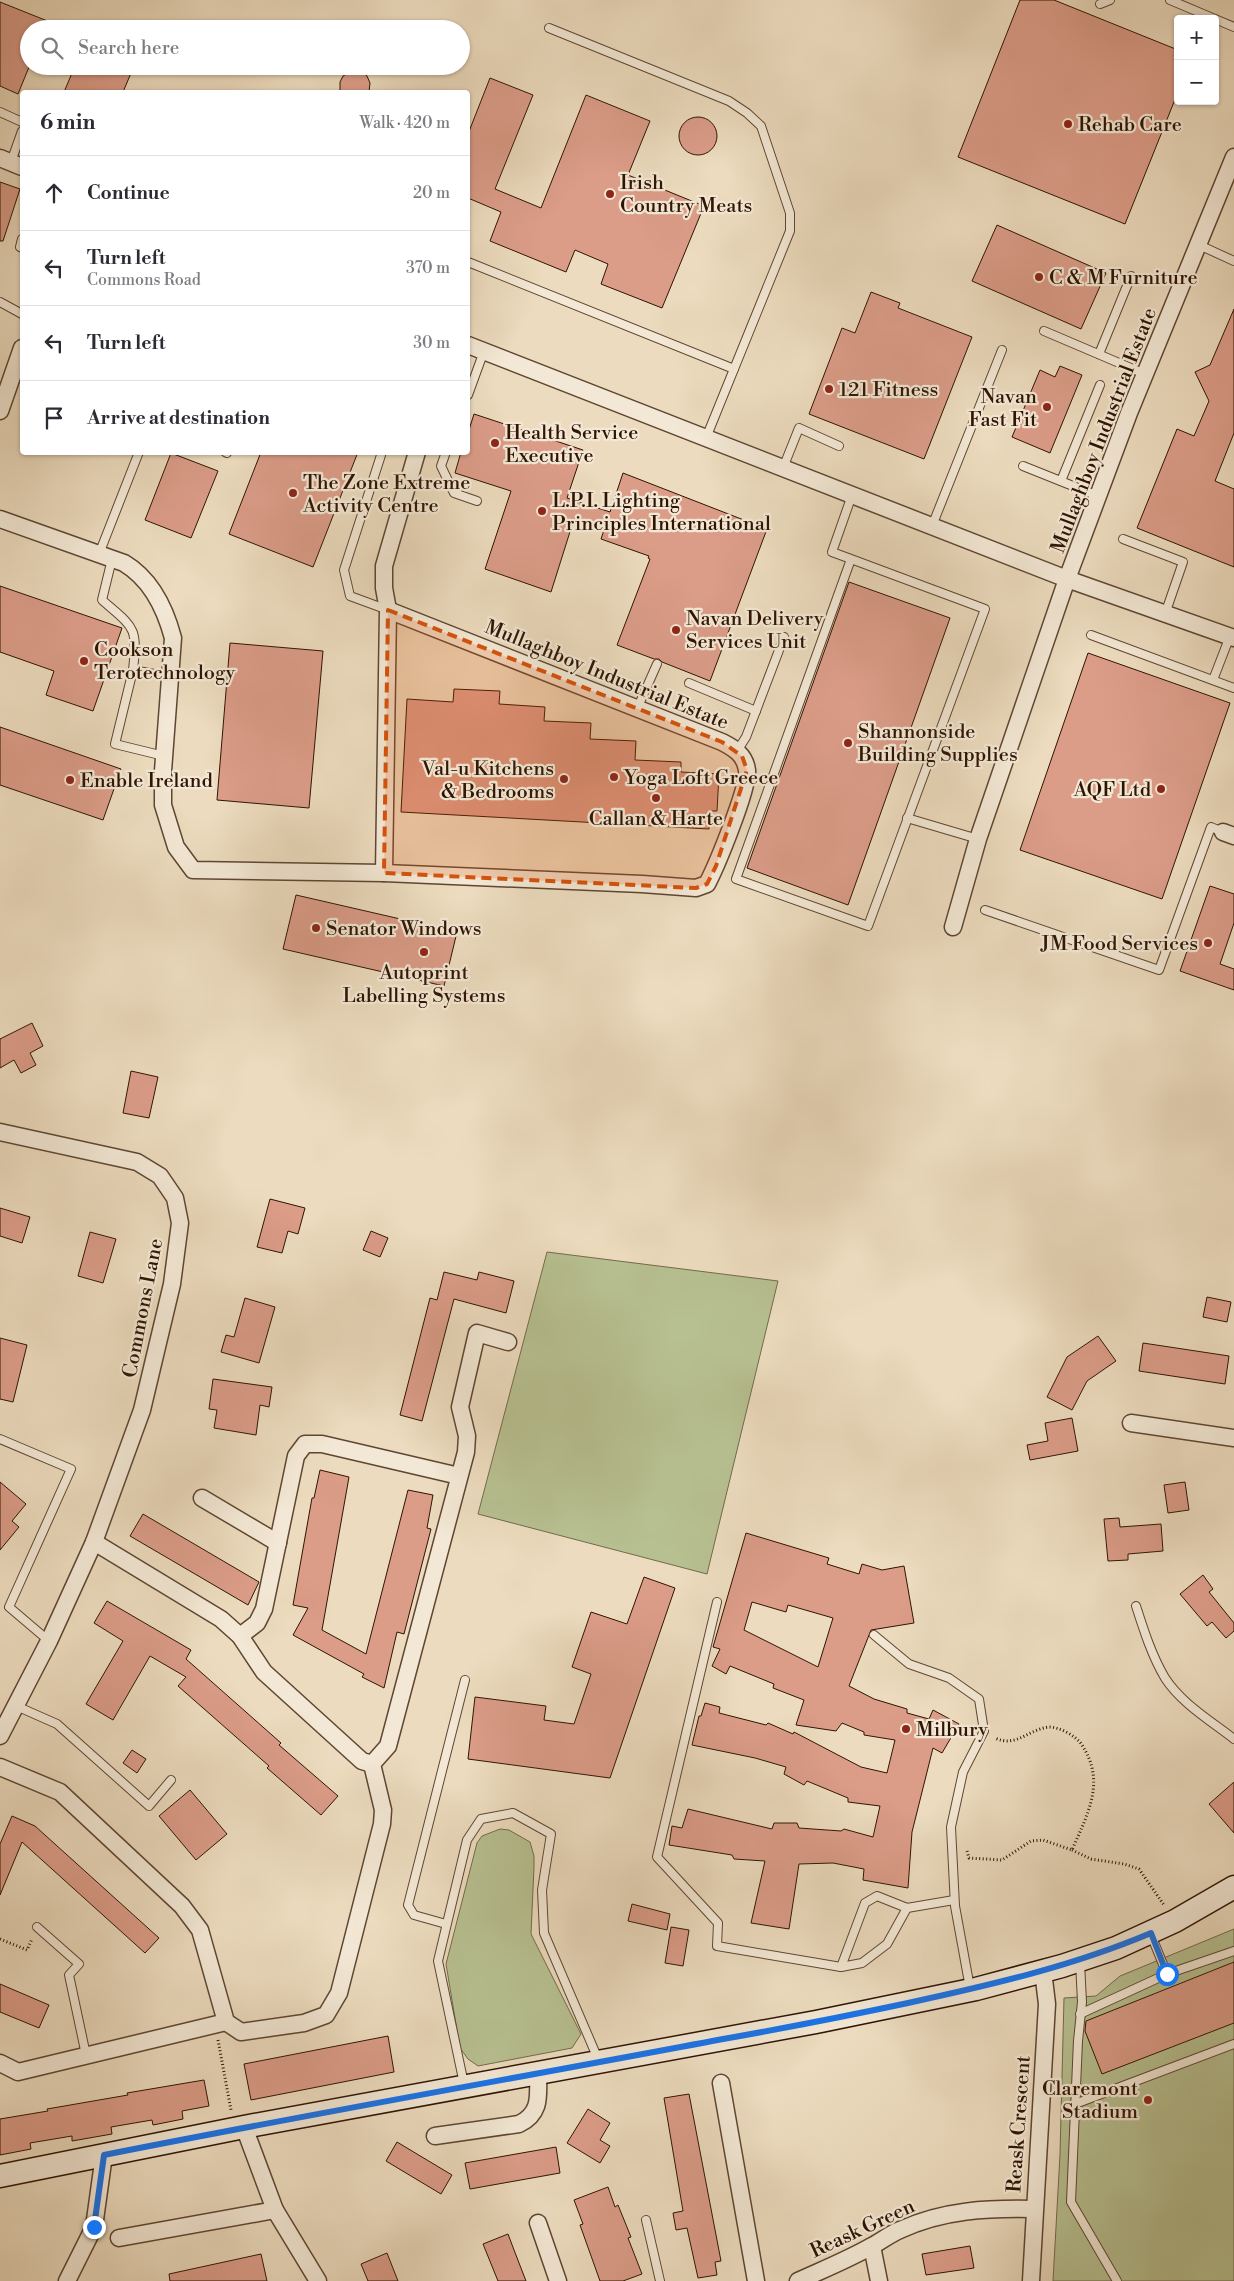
<!DOCTYPE html>
<meta charset="utf-8">
<style>
:root{--surface:#fff;--page:#f2f2f3;--text:#2b2b33;--muted:#7c7c81;--line:#e1e1e2}
body{margin:0;font-family:"Libre Bodoni",serif;background:var(--page);color:var(--text)}
.controls{position:absolute;right:15px;top:15px;display:grid;overflow:hidden;border-radius:5px;box-shadow:0 1px 4px #0004}
.controls button{width:45px;height:45px;display:grid;place-items:center;padding:0;border:0;border-bottom:1px solid var(--line);background:var(--surface);color:var(--text);font:25px sans-serif}
.stop{position:absolute;width:15px;height:15px;margin:-11px;border:4px solid #1a73e8;border-radius:50%;background:#fff}
.stop.end{background:#1a73e8;border-color:#fff;box-shadow:0 1px 5px #0008}
.list{margin:0;padding:0;list-style:none}
h2{display:flex;justify-content:space-between;align-items:center;height:65px;margin:0;padding:0 20px;font-size:21px}
h2 small{font-size:16px;font-weight:400;color:var(--muted)}
.list li{display:grid;grid-template-columns:32px 1fr auto;gap:15px;align-items:center;box-sizing:border-box;height:75px;padding:0 20px;border-top:1px solid var(--line)}
.list b{display:block;font-size:19px;white-space:nowrap}
.list p{margin:0;font-size:16px;white-space:nowrap;color:var(--muted)}
.list em{font-size:16px;font-style:normal;color:var(--muted)}
.icon{flex:none;width:28px;height:28px;fill:none;stroke:currentColor;stroke-width:2;stroke-linecap:round;stroke-linejoin:round}
.map{position:relative;flex:none;width:1234px;height:2281px;overflow:hidden}
.search{position:absolute;background:var(--surface);box-shadow:0 1px 4px #0004;left:20px;top:20px;width:450px;height:55px;display:flex;align-items:center;gap:12px;box-sizing:border-box;padding:0 18px;border-radius:28px;color:var(--muted);font-size:19px}
.panel{position:absolute;background:var(--surface);box-shadow:0 1px 4px #0004;left:20px;top:90px;width:450px;height:365px;border-radius:5px}
.map>svg:first-child{display:block}
.green{fill:#b7c091;stroke:#736a4a}
.building{fill:#db9c88;stroke:#2f1403;fill-rule:evenodd}
.lines{fill:none;stroke-linecap:round;stroke-linejoin:round}
.lane-casing{stroke:#5e4632;stroke-width:10}
.street-casing{stroke:#5e4632;stroke-width:19}
.secondary-casing{stroke:#2f1403;stroke-width:25}
.path{stroke:#2f1403;stroke-width:3;stroke-dasharray:1 2.5;stroke-linecap:butt}
.lane{stroke:#f3e8d5;stroke-width:8}
.street{stroke:#f3e8d5;stroke-width:16}
.secondary{stroke:#f3e8d5;stroke-width:22}
.route{stroke:#1a73e8;stroke-width:6}
.marked{fill:#d6520b;fill-opacity:0.2;stroke:#d6520b;stroke-width:4;stroke-dasharray:10 6;stroke-linejoin:round}
.poi-dot{fill:#8f2418;stroke:#f3e8d5;stroke-width:2}
.labels{text-anchor:middle;stroke-width:4.5;stroke-linejoin:round;paint-order:stroke}
.poi-label{font-size:20px;fill:#2f1403;stroke:#f3e8d5;text-anchor:start}
.street-label{font-size:20px;fill:#2f1403;stroke:#f3e8d5}
</style>
<div class="map">
<svg width="1234" height="2281" viewBox="0 0 1234 2281">
<rect width="100%" height="100%" fill="#ecdbbe"/>
<filter id="stains"><feTurbulence type="fractalNoise" baseFrequency=".004" numOctaves="4"/><feColorMatrix values="0 0 0 0 .2 0 0 0 0 .09 0 0 0 0 .02 0 0 0 .5 -.17"/></filter>
<radialGradient id="worn" r=".72"><stop offset=".6" stop-color="#630" stop-opacity="0"/><stop offset="1" stop-color="#630" stop-opacity=".3"/></radialGradient>
<!-- green -->
<g class="green">
<polygon points="547,1252 778,1281 707,1574 478,1514"/>
<polygon points="500,1829 509,1830 530,1842 534,1856 534,1867 531,1934 581,2034 572,2048 478,2066 468,2059 460,2048 446,1964 477,1843 482,1836"/>
<polygon points="1234,1929 1234,2281 1053,2281 1060,2155 1064,1998 1096,1996 1120,1976"/>
</g>
<!-- building -->
<g class="building">
<polygon points="1020,0 1054,0 1178,50 1178,92 1125,224 958,157"/>
<polygon points="0,2 65,28 29,29 29,67 18,94 0,86"/>
<polygon points="75,66 134,66 123,92 64,92"/>
<polygon points="354,70 362,72 367,76 370,83 369,92 340,92 340,82 343,76"/>
<polygon points="490,78 533,95 495,189 541,208 586,95 650,121 628,175 704,206 662,308 601,284 608,264 575,250 566,272 490,241 501,212 468,198 468,134"/>
<circle cx="698" cy="136" r="19"/>
<polygon points="0,182 20,189 3,241 0,241"/>
<polygon points="997,225 1106,273 1081,329 972,281"/>
<polygon points="871,292 900,303 898,308 972,337 924,459 809,414 842,328 855,333"/>
<polygon points="1234,309 1234,433 1215,481 1234,489 1234,567 1137,528 1177,429 1194,436 1209,401 1195,372 1210,365"/>
<polygon points="1060,366 1082,375 1050,453 1012,437 1040,370 1055,377"/>
<polygon points="474,414 583,450 567,498 610,512 623,473 767,529 710,681 662,662 659,659 654,659 617,645 650,559 648,558 649,556 601,539 604,530 574,519 551,592 485,569 511,491 455,473 461,452 468,452 468,433"/>
<polygon points="261,452 358,452 313,567 229,534"/>
<polygon points="171,453 218,471 191,538 145,520"/>
<polygon points="849,582 950,618 848,905 747,868"/>
<polygon points="0,586 122,628 93,711 46,695 54,671 0,652"/>
<polygon points="230,643 323,651 309,808 217,800"/>
<polygon points="1088,653 1230,703 1162,899 1020,850"/>
<polygon points="454,689 500,691 499,704 545,707 544,721 591,723 590,739 636,741 635,760 681,762 681,772 719,774 717,811 710,811 709,829 401,812 407,699 453,702"/>
<polygon points="0,727 121,769 103,820 0,785"/>
<polygon points="1210,886 1234,894 1234,923 1220,964 1234,969 1234,990 1180,971"/>
<polygon points="296,895 457,932 444,986 283,949"/>
<polygon points="32,1023 43,1046 30,1053 36,1065 21,1073 14,1060 0,1068 0,1039"/>
<polygon points="131,1071 158,1077 149,1118 123,1113"/>
<polygon points="270,1199 305,1208 298,1234 288,1231 282,1253 257,1247"/>
<polygon points="0,1208 30,1217 22,1243 0,1236"/>
<polygon points="371,1231 388,1238 380,1257 363,1250"/>
<polygon points="90,1232 116,1239 103,1283 78,1276"/>
<polygon points="444,1272 477,1280 479,1272 514,1281 506,1313 454,1299 422,1421 400,1415 430,1298 437,1300"/>
<polygon points="1207,1297 1231,1302 1227,1322 1203,1317"/>
<polygon points="245,1298 275,1307 259,1363 221,1352 226,1335 234,1337"/>
<polygon points="1098,1336 1116,1361 1087,1381 1072,1410 1047,1397 1067,1357"/>
<polygon points="0,1338 27,1345 13,1402 0,1399"/>
<polygon points="1143,1343 1229,1356 1225,1384 1139,1371"/>
<polygon points="213,1379 272,1387 269,1407 260,1405 256,1435 214,1428 217,1410 209,1409"/>
<polygon points="1072,1418 1078,1451 1030,1460 1027,1445 1048,1441 1045,1423"/>
<polygon points="320,1470 349,1477 322,1630 366,1654 408,1490 433,1495 427,1528 431,1529 404,1634 397,1632 384,1688 362,1677 364,1674 293,1635 308,1608 293,1605 312,1498 314,1498"/>
<polygon points="0,1482 26,1504 12,1521 19,1527 0,1550"/>
<polygon points="1185,1482 1189,1510 1168,1513 1164,1485"/>
<polygon points="143,1514 259,1582 248,1605 130,1536"/>
<polygon points="1119,1518 1120,1527 1161,1524 1163,1551 1128,1554 1128,1560 1108,1561 1104,1519"/>
<path d="M746 1533 829 1558 827 1564 859 1574 862 1564 882 1570 904 1566 914 1623 871 1630 849 1686 874 1699 907 1709V1713L929 1719 933 1710 959 1724 942 1753 933 1748 912 1832 908 1888 863 1880 864 1869 833 1863 799 1864 789 1929 751 1923 765 1861 734 1859 732 1855 669 1845 672 1826 682 1828 688 1809 772 1829 774 1823H797L799 1828 841 1831 844 1829 873 1837 880 1806 848 1802V1798L807 1781 804 1785 784 1774 786 1767 755 1758 692 1745 699 1716H701L705 1703 720 1707 719 1713 766 1725 768 1723 793 1734 794 1732 861 1767 887 1773 895 1740 864 1735V1732L842 1723 836 1731 796 1725 804 1700 773 1688 774 1684 730 1666 726 1674 712 1666 720 1649 713 1647ZM752 1602 786 1612 788 1605 833 1618 818 1667 744 1630Z"/>
<polygon points="1203,1575 1213,1589 1209,1592 1234,1623 1234,1631 1226,1638 1212,1622 1207,1626 1180,1594"/>
<polygon points="644,1577 675,1588 610,1778 468,1759 475,1697 546,1706 544,1720 574,1724 591,1674 572,1667 591,1612 627,1624"/>
<polygon points="107,1601 191,1650 186,1659 281,1743 279,1745 338,1796 321,1815 267,1768 269,1766 178,1686 186,1677 150,1656 113,1720 86,1704 123,1641 94,1623"/>
<polygon points="132,1750 146,1759 137,1773 123,1763"/>
<polygon points="1234,1782 1234,1833 1209,1804"/>
<polygon points="190,1790 227,1834 196,1860 159,1816"/>
<polygon points="12,1816 35,1826 159,1938 145,1953 22,1842 0,1895 0,1844"/>
<polygon points="632,1904 670,1914 667,1930 628,1921"/>
<polygon points="671,1927 689,1930 683,1966 665,1963"/>
<polygon points="1234,1962 1234,2023 1102,2074 1085,2031 1086,2021"/>
<polygon points="0,1984 49,2005 39,2028 0,2012"/>
<polygon points="388,2036 394,2072 251,2100 244,2064"/>
<polygon points="204,2080 209,2106 182,2111 183,2119 153,2125 152,2120 111,2127 112,2134 72,2141 72,2136 30,2143 31,2149 0,2155 0,2119 48,2111 47,2109 128,2095 127,2093"/>
<polygon points="689,2094 721,2261 715,2262 717,2275 698,2278 687,2228 676,2230 673,2213 683,2211 664,2098"/>
<polygon points="588,2109 610,2123 600,2140 610,2146 600,2163 567,2143"/>
<polygon points="397,2142 452,2175 441,2194 386,2161"/>
<polygon points="556,2147 560,2173 470,2189 465,2163"/>
<polygon points="608,2187 615,2207 618,2205 631,2237 628,2238 642,2274 623,2281 600,2281 580,2225 583,2224 574,2200"/>
<polygon points="508,2234 514,2250 526,2281 498,2281 483,2244"/>
<polygon points="970,2246 974,2268 926,2275 922,2254"/>
<polygon points="387,2253 398,2281 368,2281 361,2264"/>
<polygon points="261,2254 267,2281 170,2281 169,2274"/>
</g>
<g class="lines">
<!-- lane casing -->
<g class="lane-casing">
<g id="lane">
<polyline points="1170,0 1215,19"/>
<polyline points="1100,4 1110,0"/>
<polyline points="1215,19 1234,27"/>
<polyline points="549,28 729,101 747,113 761,126 790,213 790,231 706,438"/>
<polyline points="0,112 22,122"/>
<polyline points="11,162 22,131"/>
<polyline points="22,239 20,247 22,248"/>
<polyline points="1199,245 1234,261"/>
<polyline points="468,262 734,369"/>
<polyline points="0,302 22,314"/>
<polyline points="1044,331 1145,374"/>
<polyline points="1099,354 1131,276"/>
<polyline points="468,395 484,351"/>
<polyline points="225,452 227,453"/>
<polyline points="382,452 344,570 350,596 388,610"/>
<polyline points="446,452 441,466 454,493 477,501"/>
<polyline points="1023,466 1098,496"/>
<polyline points="783,468 799,428 839,446"/>
<polyline points="1061,481 1100,385"/>
<polyline points="932,526 1002,350"/>
<polyline points="1123,539 1183,562 1165,614"/>
<polyline points="99,554 139,452"/>
<path d="M112 559 102 600C134 628 138 626 133 670L170 677"/>
<polyline points="851,559 736,879 868,926 985,609 851,559 832,552 852,495"/>
<polyline points="1091,635 1234,688"/>
<polyline points="133,670 115,744 164,756"/>
<polyline points="1213,680 1230,636"/>
<polyline points="689,683 756,711"/>
<polyline points="637,709 657,664"/>
<polyline points="737,751 746,737 784,637"/>
<polyline points="907,818 978,839"/>
<polyline points="985,910 1159,970 1211,827 1223,832"/>
<polyline points="0,1439 71,1469 9,1607 49,1641"/>
<polyline points="717,1602 657,1857 718,1923 717,1946 841,1967 865,1903 877,1896 907,1908 954,1900"/>
<path d="M1136 1606C1144 1631 1152 1656 1165 1678 1181 1703 1211 1721 1234 1739"/>
<polyline points="874,1635 909,1664 949,1678 979,1699 984,1731 963,1772 951,1827 955,1906 970,1988"/>
<polyline points="14,1705 57,1724 149,1806 171,1780"/>
<polyline points="446,1924 414,1915 408,1905 465,1680"/>
<polyline points="37,1927 79,1964 69,1975 86,2055"/>
<polyline points="1151,1935 1167,1974"/>
<polyline points="1080,1962 1082,2002 1078,2041 1071,2202 1117,2281"/>
<polyline points="841,1967 862,1963 887,1944 907,1908"/>
<polyline points="1080,2014 1167,1974 1234,1951"/>
<polyline points="464,2084 438,1961 467,1840 481,1819 513,1813 551,1834 542,1890 544,1933 598,2059"/>
<polyline points="1075,2104 1234,2044"/>
<polyline points="646,2220 660,2281"/>
</g>
</g>
<!-- street casing -->
<g class="street-casing">
<g id="street">
<polyline points="0,158 22,167"/>
<polyline points="468,345 1067,579 1234,638"/>
<polyline points="0,411 22,348"/>
<path d="M0 519 124 563C151 579 165 608 173 638L163 771V805L176 847 193 870 384 873 642 884 696 888 707 884C717 865 749 787 747 770 745 755 734 748 722 742L388 610"/>
<polyline points="1223,832 1234,836"/>
<polyline points="384,873 388,610 384,588 384,566 417,452"/>
<polyline points="953,927 978,839 1067,579 1129,413 1234,157"/>
<polyline points="0,1132 137,1162 160,1176 175,1198 180,1223 172,1284 142,1410 94,1542 49,1641 0,1736"/>
<polyline points="1131,1423 1234,1438"/>
<polyline points="202,1498 278,1543"/>
<polyline points="94,1542 221,1619 240,1636 264,1672 362,1761 372,1764"/>
<polyline points="240,1636 257,1623 264,1609 296,1456 305,1444 322,1444 459,1476"/>
<polyline points="0,1767 60,1792 182,1906 200,1930 226,2022 241,2032 304,2023 326,2015 339,1993 382,1824 383,1810 372,1764 388,1746 466,1452 467,1436 460,1407 477,1333 508,1342"/>
<polyline points="0,2063 18,2072 226,2022"/>
<polyline points="721,2083 756,2281"/>
<polyline points="244,2127 275,2210 318,2281"/>
<path d="M435 2136 519 2124C542 2113 538 2095 538 2073"/>
<polyline points="538,2223 558,2281"/>
<polyline points="119,2238 275,2210"/>
<polyline points="872,2246 879,2281"/>
<polyline points="67,2281 94,2227 104,2155"/>
<path d="M798 2281C822 2270 847 2260 870 2247 880 2242 890 2234 900 2230 943 2210 988 2208 1034 2209"/>
<polyline points="1031,2281 1047,2004 1043,1971"/>
</g>
</g>
<!-- secondary casing -->
<g class="secondary-casing">
<polyline id="secondary" points="0,2176 244,2127 816,2022 976,1989 1062,1966 1116,1948 1175,1921 1234,1887"/>
</g>
<!-- path -->
<g class="path">
<polyline points="1072,1850 1091,1859 1124,1864 1139,1869 1164,1905"/>
<path d="M967 1851 969 1858 1002 1860 1031 1841 1043 1840 1072 1850C1088 1813 1106 1782 1082 1745 1076 1736 1060 1727 1049 1727 1029 1729 1016 1748 995 1738"/>
<polyline points="0,1939 27,1950 32,1939"/>
<polyline points="218,2040 231,2110"/>
</g>
<!-- lane -->
<use href="#lane" class="lane"/>
<!-- street -->
<use href="#street" class="street"/>
<!-- secondary -->
<use href="#secondary" class="secondary"/>
</g>
<g class="lines">
<!-- route -->
<path class="route" d="M94 2227 104 2155C310 2114 517 2078 723 2039 785 2028 847 2016 908 2003 991 1985 1073 1966 1151 1933L1167 1974"/>
</g>
<!-- marked area -->
<path class="marked" d="M388 610 722 742 742 756 747 770 716 866 707 884 696 888 384 873Z"/>
<!-- markers -->
<g class="poi-dot">
<circle cx="1068" cy="124" r="5"/>
<circle cx="610" cy="194" r="5"/>
<circle cx="1039" cy="277" r="5"/>
<circle cx="829" cy="389" r="5"/>
<circle cx="1047" cy="407" r="5"/>
<circle cx="495" cy="443" r="5"/>
<circle cx="293" cy="493" r="5"/>
<circle cx="542" cy="511" r="5"/>
<circle cx="676" cy="630" r="5"/>
<circle cx="84" cy="661" r="5"/>
<circle cx="848" cy="743" r="5"/>
<circle cx="614" cy="777" r="5"/>
<circle cx="564" cy="779" r="5"/>
<circle cx="70" cy="780" r="5"/>
<circle cx="1161" cy="789" r="5"/>
<circle cx="656" cy="798" r="5"/>
<circle cx="316" cy="928" r="5"/>
<circle cx="1208" cy="943" r="5"/>
<circle cx="424" cy="952" r="5"/>
<circle cx="906" cy="1729" r="5"/>
<circle cx="1148" cy="2100" r="5"/>
</g>
<g class="labels">
<!-- poi labels -->
<g class="poi-label">
<text x="1078" y="131">Rehab Care</text>
<text x="620" y="189">Irish<tspan x="620" dy="23">Country Meats</tspan></text>
<text x="1049" y="284">C &amp; M Furniture</text>
<text x="839" y="396">121 Fitness</text>
<text x="1037" y="403" text-anchor="end">Navan<tspan x="1037" dy="23">Fast Fit</tspan></text>
<text x="505" y="439">Health Service<tspan x="505" dy="23">Executive</tspan></text>
<text x="303" y="489">The Zone Extreme<tspan x="303" dy="23">Activity Centre</tspan></text>
<text x="552" y="507">L.P.I. Lighting<tspan x="552" dy="23">Principles International</tspan></text>
<text x="686" y="625">Navan Delivery<tspan x="686" dy="23">Services Unit</tspan></text>
<text x="94" y="656">Cookson<tspan x="94" dy="23">Terotechnology</tspan></text>
<text x="858" y="738">Shannonside<tspan x="858" dy="23">Building Supplies</tspan></text>
<text x="554" y="775" text-anchor="end">Val-u Kitchens<tspan x="554" dy="23">&amp; Bedrooms</tspan></text>
<text x="624" y="784">Yoga Loft Greece</text>
<text x="80" y="787">Enable Ireland</text>
<text x="1151" y="796" text-anchor="end">AQF Ltd</text>
<text x="656" y="825" text-anchor="middle">Callan &amp; Harte</text>
<text x="326" y="935">Senator Windows</text>
<text x="1198" y="950" text-anchor="end">JM Food Services</text>
<text x="424" y="979" text-anchor="middle">Autoprint<tspan x="424" dy="23">Labelling Systems</tspan></text>
<text x="916" y="1736">Milbury</text>
<text x="1138" y="2095" text-anchor="end">Claremont<tspan x="1138" dy="23">Stadium</tspan></text>
</g>
<!-- street labels -->
<g class="street-label">
<text transform="translate(1103 430) rotate(-69)" y="7">Mullaghboy Industrial Estate</text>
<text transform="translate(607 674) rotate(22)" y="7">Mullaghboy Industrial Estate</text>
<text transform="translate(142 1308) rotate(-79)" y="7">Commons Lane</text>
<text transform="translate(1018 2124) rotate(-86)" y="7">Reask Crescent</text>
<text transform="translate(862 2228) rotate(-25)" y="7">Reask Green</text>
</g>
</g>
<rect width="100%" height="100%" filter="url(#stains)"/>
<rect width="100%" height="100%" fill="url(#worn)"/>
</svg>
<div class="controls">
<button>+</button>
<button>−</button>
</div>
<div class="stop" style="left:1167px;top:1974px"></div>
<div class="stop end" style="left:94px;top:2227px"></div>
<div class="search"><svg class="icon" aria-label="search" viewBox="0 0 24 24"><circle cx="10" cy="10" r="6"/><path d="M15 15l6 6"/></svg>Search here</div>
<section class="panel">
<h2>6 min<small>Walk · 420 m</small></h2>
<ul class="list">
<li><svg class="icon" aria-label="ahead" viewBox="0 0 24 24"><path d="M12 20V5M6 11l6-6 6 6"/></svg><div><b>Continue</b></div><em>20 m</em></li>
<li><svg class="icon" aria-label="left" viewBox="0 0 24 24"><path d="M17 20v-9H6M10 6l-5 5 5 5"/></svg><div><b>Turn left</b><p>Commons Road</p></div><em>370 m</em></li>
<li><svg class="icon" aria-label="left" viewBox="0 0 24 24"><path d="M17 20v-9H6M10 6l-5 5 5 5"/></svg><div><b>Turn left</b></div><em>30 m</em></li>
<li><svg class="icon" aria-label="arrive" viewBox="0 0 24 24"><path d="M6 21V4h12l-3 4 3 4H6"/></svg><div><b>Arrive at destination</b></div></li>
</ul>
</section>
</div>
